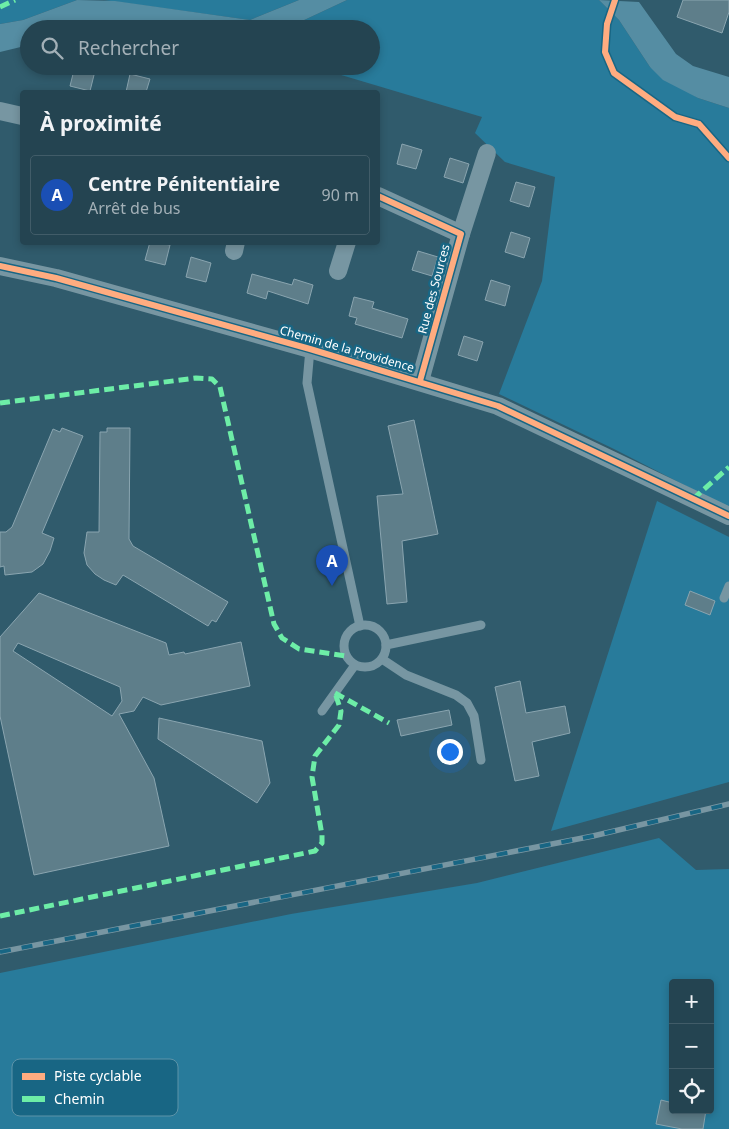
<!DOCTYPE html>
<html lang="fr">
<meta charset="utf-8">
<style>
:root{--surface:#244451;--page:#2c4b58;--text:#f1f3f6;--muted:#a3b0b7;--line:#415c68;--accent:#d6ab8b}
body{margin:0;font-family:"Noto Sans",sans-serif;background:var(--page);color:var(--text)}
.controls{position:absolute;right:15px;bottom:15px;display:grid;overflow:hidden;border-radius:5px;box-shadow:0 2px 8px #0003}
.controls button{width:45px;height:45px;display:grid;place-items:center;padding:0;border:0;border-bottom:1px solid var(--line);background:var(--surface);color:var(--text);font:25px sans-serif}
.you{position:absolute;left:449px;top:751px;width:18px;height:18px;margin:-12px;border:4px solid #fff;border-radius:50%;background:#1a73e8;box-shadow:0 0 0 8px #1a73e833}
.badge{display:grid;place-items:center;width:32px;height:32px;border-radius:50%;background:var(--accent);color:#fff;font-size:16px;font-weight:700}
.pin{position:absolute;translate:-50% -41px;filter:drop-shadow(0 1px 2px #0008)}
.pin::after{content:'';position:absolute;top:26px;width:18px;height:15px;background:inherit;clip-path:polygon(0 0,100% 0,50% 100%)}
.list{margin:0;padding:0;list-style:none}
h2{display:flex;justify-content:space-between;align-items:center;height:65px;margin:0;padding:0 20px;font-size:21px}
h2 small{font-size:16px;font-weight:400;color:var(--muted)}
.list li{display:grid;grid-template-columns:32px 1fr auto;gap:15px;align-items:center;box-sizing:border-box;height:80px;margin:0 10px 10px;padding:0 10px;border:1px solid var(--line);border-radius:5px}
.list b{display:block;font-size:19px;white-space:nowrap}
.list p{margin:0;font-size:16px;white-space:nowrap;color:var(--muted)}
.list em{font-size:16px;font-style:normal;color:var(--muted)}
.icon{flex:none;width:28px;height:28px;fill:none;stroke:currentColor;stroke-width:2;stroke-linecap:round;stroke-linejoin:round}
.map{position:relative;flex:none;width:729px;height:1129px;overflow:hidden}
.search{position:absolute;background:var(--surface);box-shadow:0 2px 8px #0003;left:20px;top:20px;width:360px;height:55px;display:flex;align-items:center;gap:12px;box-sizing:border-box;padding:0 18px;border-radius:28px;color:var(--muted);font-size:19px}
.panel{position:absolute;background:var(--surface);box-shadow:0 2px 8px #0003;left:20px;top:90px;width:360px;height:155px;border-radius:5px}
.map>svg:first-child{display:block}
.green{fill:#287b9b;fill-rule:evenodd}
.water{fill:#558da3}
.building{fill:#5e7e8a;stroke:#8aa5b0;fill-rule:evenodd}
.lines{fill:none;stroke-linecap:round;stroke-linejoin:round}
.lane{stroke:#7796a2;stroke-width:9}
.street{stroke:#7796a2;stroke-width:18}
.rail-casing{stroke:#7896a2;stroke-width:5.5}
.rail{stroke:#186684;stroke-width:4;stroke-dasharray:11;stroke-linecap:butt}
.quiet{stroke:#6deda7;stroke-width:5;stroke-dasharray:10 5;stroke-linecap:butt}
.cycleway-casing{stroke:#186684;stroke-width:9}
.cycleway{stroke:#ffac80;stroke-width:6}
.labels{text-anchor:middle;stroke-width:5;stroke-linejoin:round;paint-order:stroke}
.street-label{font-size:12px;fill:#fff;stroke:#186684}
.key{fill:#186684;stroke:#5d94a9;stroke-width:1}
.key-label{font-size:14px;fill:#fff}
</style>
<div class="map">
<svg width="729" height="1129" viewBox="0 0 729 1129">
<rect width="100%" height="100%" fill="#305b6c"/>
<!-- green -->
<g class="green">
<polygon points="0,0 77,0 23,20 0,24"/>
<polygon points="104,0 299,0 250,20"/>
<polygon points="347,0 599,0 619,20 650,67 698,98 729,108 729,508 614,449 499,394 542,281 555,177 505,162 475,133 482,117 311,66 371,66 371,29 285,29"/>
<polygon points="657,501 729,537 729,782 551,831"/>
<path d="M659 838 696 870 729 869V1129H0V973L291 914 477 883ZM673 983H710V1110H673Z"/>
</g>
<!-- water -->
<g class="water">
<polygon points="77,0 115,1 250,20 299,0 347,0 285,29 177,29 98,21 66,29 29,29 29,45 0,52 0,24 23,20"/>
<polygon points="599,0 639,2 676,54 693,66 729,77 729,108 698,98 663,80 650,67 619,20"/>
</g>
<!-- building -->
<g class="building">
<polygon points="683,0 729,0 729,12 722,33 677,17"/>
<polygon points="75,66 95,71 90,91 70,86"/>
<polygon points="130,74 150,79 146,92 126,92"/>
<polygon points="402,144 422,150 416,169 397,164"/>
<polygon points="450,158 469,164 463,183 444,177"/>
<polygon points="516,182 535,187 529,207 510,201"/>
<polygon points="511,232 530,238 524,258 505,252"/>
<polygon points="150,242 170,245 165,265 145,260"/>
<polygon points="418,251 438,257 432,276 412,270"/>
<polygon points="191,257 211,263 206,282 186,277"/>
<polygon points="252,274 292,285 294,279 313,285 308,304 268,291 266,299 247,293"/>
<polygon points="491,280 510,286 505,306 485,300"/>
<polygon points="354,297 374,302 372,308 408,319 402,338 355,324 357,318 349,316"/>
<polygon points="464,336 483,342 477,361 458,355"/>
<polygon points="414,420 438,534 402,541 407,602 387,604 377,496 403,494 388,426"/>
<polygon points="62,428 83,436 42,533 54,538 50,551 43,564 32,572 5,575 4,566 0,567 0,532 6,532 12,527 53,429 60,432"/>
<polygon points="107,428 130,428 129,539 133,546 228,602 216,622 212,620 208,626 123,575 116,585 104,580 95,574 87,565 84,553 87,532 99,532 100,432 107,432"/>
<polygon points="690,591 715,601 710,615 685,605"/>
<path d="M39 593 166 643 169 655 184 652 185 654 241 642 250 686 161 705 143 697 134 711 119 714 154 778 169 846 34 875 0 716V637ZM18 643 120 687 122 701 112 716 13 651Z"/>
<polygon points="520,681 526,713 565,706 570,733 532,742 539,776 515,781 495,687"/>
<polygon points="449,710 452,725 401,736 397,720"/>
<polygon points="159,718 262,741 270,783 257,803 158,739"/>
<polygon points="661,1100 673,1103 673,1110 706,1110 703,1129 682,1129 656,1124"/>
</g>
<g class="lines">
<!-- lane -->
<g class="lane">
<polyline points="310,349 307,383 360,626"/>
<polyline points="724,598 729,586"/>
<circle cx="365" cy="646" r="21"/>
<polyline points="386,645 481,625"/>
<polyline points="382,659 406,675 456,695 467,703 474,716 481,760"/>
<polyline points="322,711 355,665"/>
</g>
<!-- street -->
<g class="street">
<polyline points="0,111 22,116"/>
<polyline points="378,196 461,234 420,381"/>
<polyline points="461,234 487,153"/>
<polyline points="234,251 236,242"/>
<polyline points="0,266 56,278 310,349 498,406 729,516"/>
<polyline points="338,271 347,242"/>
</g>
<!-- rail casing -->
<g class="rail-casing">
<polyline id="rail" points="0,952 593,836 729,804"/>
</g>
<!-- rail -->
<use href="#rail" class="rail"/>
<!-- quiet -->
<g class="quiet">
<polyline points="0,7 15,0"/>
<polyline points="0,403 196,378 212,379 220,387 274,624 282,638 299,649 346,656"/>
<polyline points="693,499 729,467"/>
<polyline points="335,693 389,723"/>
<polyline points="0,916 315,851 322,843 322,835 312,777 315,756 339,725 341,711 335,693"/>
</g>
<!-- cycleway casing -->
<g class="cycleway-casing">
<g id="cycleway">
<polyline points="615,0 607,24 605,52 614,73 675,117 699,124 729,158"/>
<polyline points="378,196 461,234 420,381"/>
<polyline points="0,266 56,278 310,349 498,406 729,516"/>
</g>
</g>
<!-- cycleway -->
<use href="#cycleway" class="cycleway"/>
</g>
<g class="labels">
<!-- street labels -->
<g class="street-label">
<text transform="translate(434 289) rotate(-75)" y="4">Rue des Sources</text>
<text transform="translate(347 349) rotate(16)" y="4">Chemin de la Providence</text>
</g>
</g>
<!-- legend -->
<rect x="12" y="1059" width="166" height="57" rx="8" class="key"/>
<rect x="22" y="1073" width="23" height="7" fill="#ffac80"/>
<rect x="22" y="1096" width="23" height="6" fill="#6deda7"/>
<g class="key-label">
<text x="54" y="1081">Piste cyclable</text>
<text x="54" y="1104">Chemin</text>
</g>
</svg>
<div class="controls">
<button>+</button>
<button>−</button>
<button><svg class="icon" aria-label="locate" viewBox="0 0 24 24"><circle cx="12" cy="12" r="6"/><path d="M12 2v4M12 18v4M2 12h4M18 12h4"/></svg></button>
</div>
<div class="you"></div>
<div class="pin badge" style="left:332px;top:586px;background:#1a4fb4">A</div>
<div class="search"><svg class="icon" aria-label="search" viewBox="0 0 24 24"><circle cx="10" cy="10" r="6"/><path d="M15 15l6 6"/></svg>Rechercher</div>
<section class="panel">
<h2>À proximité<small></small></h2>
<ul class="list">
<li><span class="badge" style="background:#1a4fb4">A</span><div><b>Centre Pénitentiaire</b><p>Arrêt de bus</p></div><em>90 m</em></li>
</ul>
</section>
</div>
